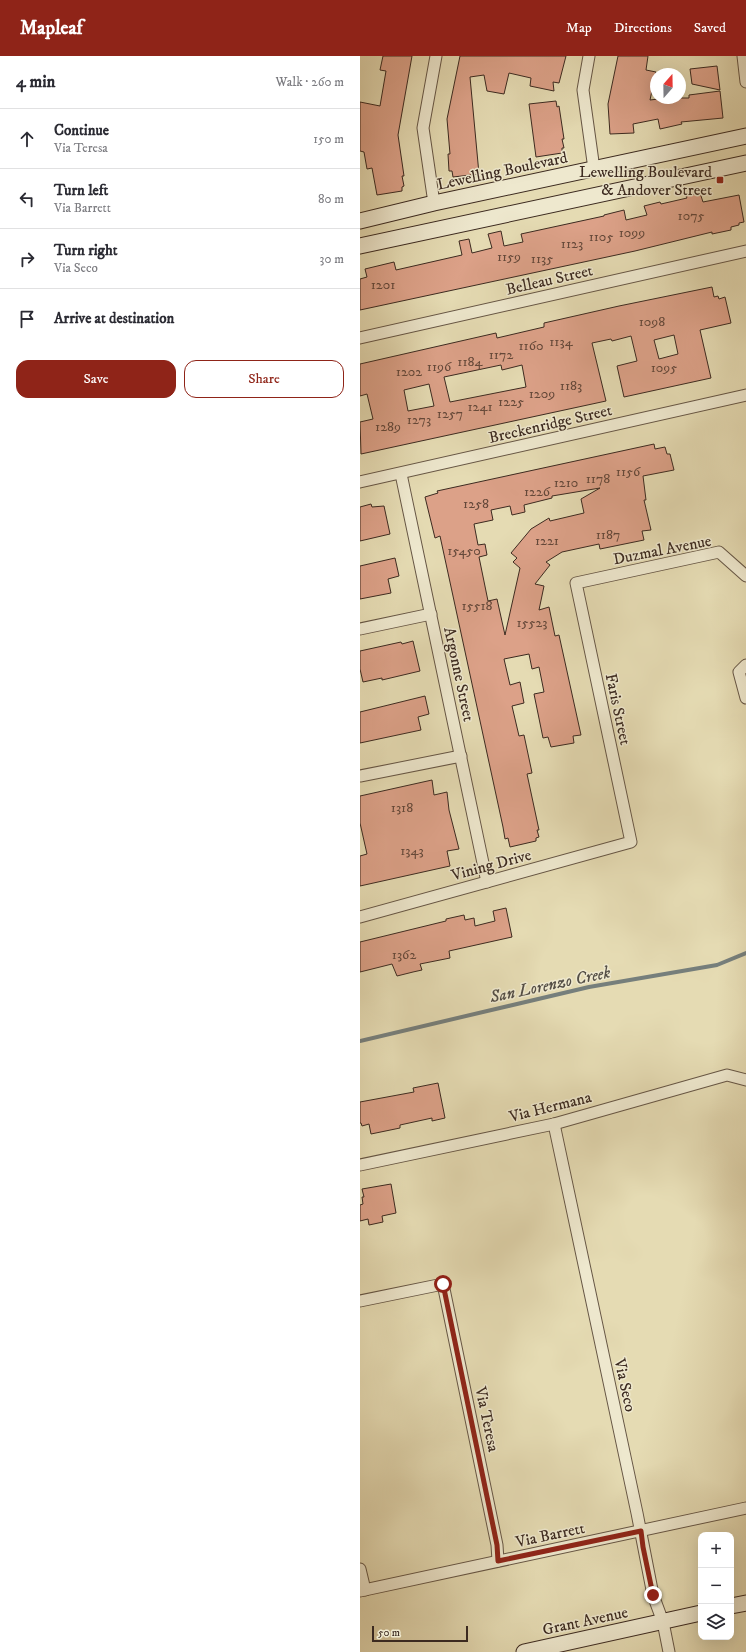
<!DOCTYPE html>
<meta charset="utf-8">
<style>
:root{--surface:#fff;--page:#f7f7f7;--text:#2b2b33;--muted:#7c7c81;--line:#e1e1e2;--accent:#8f2418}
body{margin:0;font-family:"IM FELL DW Pica",serif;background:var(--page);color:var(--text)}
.controls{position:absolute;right:12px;bottom:12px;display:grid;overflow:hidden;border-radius:8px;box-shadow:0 4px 16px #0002}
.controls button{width:36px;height:36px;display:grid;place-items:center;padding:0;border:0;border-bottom:1px solid var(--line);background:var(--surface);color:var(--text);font:20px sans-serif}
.compass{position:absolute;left:290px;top:12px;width:36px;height:36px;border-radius:50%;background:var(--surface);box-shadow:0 4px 16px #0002;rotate:20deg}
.scale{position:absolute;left:12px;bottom:10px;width:96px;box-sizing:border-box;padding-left:4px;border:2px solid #3c2a20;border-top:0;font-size:11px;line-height:14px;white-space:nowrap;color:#3c2a20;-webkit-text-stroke:3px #eee8ce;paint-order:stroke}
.stop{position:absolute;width:12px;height:12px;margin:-9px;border:3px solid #8f2418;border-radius:50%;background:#fff}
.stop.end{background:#8f2418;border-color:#fff;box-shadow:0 1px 4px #0008}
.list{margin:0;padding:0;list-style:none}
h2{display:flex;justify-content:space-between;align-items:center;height:52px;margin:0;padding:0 16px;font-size:17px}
h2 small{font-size:13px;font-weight:400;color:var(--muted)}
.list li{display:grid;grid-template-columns:26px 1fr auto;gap:12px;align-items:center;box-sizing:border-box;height:60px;padding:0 16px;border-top:1px solid var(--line)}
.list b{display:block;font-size:15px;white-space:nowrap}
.list p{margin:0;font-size:13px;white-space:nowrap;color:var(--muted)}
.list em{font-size:13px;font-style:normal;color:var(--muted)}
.actions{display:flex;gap:8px;padding:12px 16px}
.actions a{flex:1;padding:9px 0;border:1px solid var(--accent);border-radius:12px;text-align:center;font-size:14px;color:var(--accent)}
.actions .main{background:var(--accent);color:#fff}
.icon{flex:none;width:22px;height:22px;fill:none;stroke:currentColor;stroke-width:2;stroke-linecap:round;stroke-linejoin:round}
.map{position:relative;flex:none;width:386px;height:1596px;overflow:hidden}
header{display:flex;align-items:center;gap:24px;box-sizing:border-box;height:56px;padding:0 20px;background:var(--accent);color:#fff}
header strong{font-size:19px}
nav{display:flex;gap:22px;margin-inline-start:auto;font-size:14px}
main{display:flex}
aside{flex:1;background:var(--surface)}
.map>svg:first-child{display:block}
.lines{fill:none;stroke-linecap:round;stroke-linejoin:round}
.stream{stroke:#767f7c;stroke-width:4}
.building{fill:#dca188;stroke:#3c2a20;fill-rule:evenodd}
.minor-casing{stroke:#665645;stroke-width:13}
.secondary-casing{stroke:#3c2a20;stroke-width:17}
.minor{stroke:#eee8ce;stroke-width:11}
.secondary{stroke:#eee8ce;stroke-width:15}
.route{stroke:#8f2418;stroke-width:5}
.poi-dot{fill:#8f2418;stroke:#eee8ce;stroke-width:1.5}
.labels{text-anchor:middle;stroke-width:3;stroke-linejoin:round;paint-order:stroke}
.number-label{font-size:14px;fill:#64483a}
.street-label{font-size:16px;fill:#3c2a20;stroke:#eee8ce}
.poi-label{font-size:16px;fill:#3c2a20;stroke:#eee8ce;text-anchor:end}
.water-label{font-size:17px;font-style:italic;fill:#544e46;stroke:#eee8ce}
</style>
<header>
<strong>Mapleaf</strong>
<nav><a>Map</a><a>Directions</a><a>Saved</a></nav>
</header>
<main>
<aside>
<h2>4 min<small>Walk · 260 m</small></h2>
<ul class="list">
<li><svg class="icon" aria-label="ahead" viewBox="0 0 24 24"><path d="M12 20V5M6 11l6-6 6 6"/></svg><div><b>Continue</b><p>Via Teresa</p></div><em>150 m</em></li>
<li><svg class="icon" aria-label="left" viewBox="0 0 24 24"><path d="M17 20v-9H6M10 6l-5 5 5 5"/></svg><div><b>Turn left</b><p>Via Barrett</p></div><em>80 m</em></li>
<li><svg class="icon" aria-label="right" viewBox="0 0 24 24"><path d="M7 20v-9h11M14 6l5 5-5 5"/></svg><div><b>Turn right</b><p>Via Seco</p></div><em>30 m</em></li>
<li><svg class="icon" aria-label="arrive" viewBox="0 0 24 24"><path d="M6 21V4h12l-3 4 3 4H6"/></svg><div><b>Arrive at destination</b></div></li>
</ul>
<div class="actions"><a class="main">Save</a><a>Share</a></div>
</aside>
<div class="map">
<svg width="386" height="1596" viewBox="0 0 386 1596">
<rect width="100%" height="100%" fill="#e5dbb3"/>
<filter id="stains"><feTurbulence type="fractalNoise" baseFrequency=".005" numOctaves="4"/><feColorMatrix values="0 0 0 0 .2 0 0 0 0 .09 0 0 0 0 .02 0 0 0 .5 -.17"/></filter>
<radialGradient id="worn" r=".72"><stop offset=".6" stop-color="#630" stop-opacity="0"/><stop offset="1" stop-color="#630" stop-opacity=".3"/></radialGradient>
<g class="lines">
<!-- stream -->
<polyline class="stream" points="0,985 229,931 357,909 386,897"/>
</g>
<!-- building -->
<g class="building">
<polygon points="23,0 52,0 38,79 44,120 42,120 44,130 42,131 42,135 17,139 12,112 7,113 4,96 0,95 0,46 20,50 26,15 20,14"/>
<polygon points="100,0 206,0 199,27 193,26 194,35 170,30 171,22 149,17 144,38 127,35 124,19 110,21 119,118 93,121 92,115 89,115 88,98 90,98 87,63"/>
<polygon points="258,0 288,0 286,14 296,16 290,44 307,42 329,42 329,39 360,35 363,62 321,66 322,68 300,73 298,63 273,68 274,77 250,78 248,48"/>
<polygon points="357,10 360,34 332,28 330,13"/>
<polygon points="196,45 197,51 199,50 204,83 202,83 204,92 202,92 202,97 176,101 169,48"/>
<polygon points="340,137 343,146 379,139 384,166 379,167 379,169 371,171 371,174 352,178 352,176 275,195 0,254 0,223 7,221 5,213 34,206 36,214 102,199 99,185 109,183 112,197 132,192 128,178 141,175 144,190 163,186 161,178 244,160 244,159 264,154 266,164 287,159 284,150 300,146 301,148 327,142 326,140"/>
<path d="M352 231 354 241 358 240 359 243 365 241 371 267 340 274 351 322 264 341 257 310 277 305 271 280 252 285 251 283 232 287 246 345 1 398 0 366 13 363 7 338 0 340V308L136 277 137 282 184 271V267L259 250ZM314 279 318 298 299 303 294 284ZM141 309 142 314 162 309 166 331 90 346 84 321ZM69 328 74 350 48 355 44 334Z"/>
<path d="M294 388 295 393 305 391 307 398H310L314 414 283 420 286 444H284L291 474 282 475 284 484 240 493 239 488 202 496 186 506 190 509 175 528 184 530 179 554 189 551 195 580 199 579 221 679 213 680 214 687 191 691 188 681 183 682 174 638 184 636 179 611 172 613 169 598 144 603 150 629 160 626 164 647 152 650 159 680 164 679 171 712 172 717 167 718 179 774H177L179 781 176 782V785L150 791 148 782 145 783 143 771 80 480 75 482 65 441 78 437 77 435ZM240 432 221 443 224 457 190 465 189 462 171 473 151 497 157 502 153 506 160 512 145 579 137 543 128 545 119 501 127 499 125 488 118 489 114 468 133 464 131 454 150 450 152 459 165 456 164 449 192 442V440Z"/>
<polygon points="11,448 12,451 24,450 30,478 0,485 0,451"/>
<polygon points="35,502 39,520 28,523 31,537 0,543 0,510"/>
<polygon points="53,585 60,615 22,624 22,622 3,626 0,613 0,595 41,586 42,588"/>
<polygon points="65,640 69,658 58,661 61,674 0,687 0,656"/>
<polygon points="72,724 74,739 87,736 89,754 99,793 87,795 90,810 0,830 0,800 7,798 0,767 0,740"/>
<polygon points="146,852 152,881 89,895 90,902 60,908 62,914 53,916 37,920 32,908 0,916 0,886 86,865 86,863 104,859 105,864 114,862 115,870 135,865 133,855"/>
<polygon points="78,1027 85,1062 72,1065 72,1062 40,1069 40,1072 11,1078 9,1068 2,1070 1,1067 0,1067 0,1046 54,1036 53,1032"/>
<polygon points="31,1128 36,1157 22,1160 23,1166 9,1169 8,1163 0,1165 0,1149 3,1148 2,1141 4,1141 2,1133"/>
</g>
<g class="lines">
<!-- minor casing -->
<g class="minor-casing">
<g id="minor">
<polyline points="229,0 223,34 234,113"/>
<polyline points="383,0 386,26"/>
<polyline points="74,147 63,72 76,0"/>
<polyline points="0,282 386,195"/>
<polyline points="41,418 127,826"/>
<polyline points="0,426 386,339"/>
<polyline points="0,573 71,558"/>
<polyline points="386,609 379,616 386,642"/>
<polyline points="0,720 101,700"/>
<polyline points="0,861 271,786 216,527 359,496 386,520"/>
<polyline points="194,1068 277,1457 293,1539 303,1566 309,1596"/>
<polyline points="0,1109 194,1068 367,1019 386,1024"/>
<polyline points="0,1245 83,1228 137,1489 138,1505"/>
<polyline points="0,1513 5,1534"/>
<polyline points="0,1535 386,1452"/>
</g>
</g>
<!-- secondary casing -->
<g class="secondary-casing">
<g id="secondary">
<polyline points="0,165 74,147 386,80"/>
<polyline points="0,190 386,107"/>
<polyline points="371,1550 386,1547"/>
<polyline points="164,1596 341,1557"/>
</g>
</g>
<!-- minor -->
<use href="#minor" class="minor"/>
<!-- secondary -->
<use href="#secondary" class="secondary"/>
</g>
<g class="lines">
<!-- route -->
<polyline class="route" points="83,1228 137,1489 138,1505 281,1475 283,1491 293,1539"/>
</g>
<!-- markers -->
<rect class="poi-dot" x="356" y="120" width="8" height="8" rx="2"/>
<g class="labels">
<!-- number labels -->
<g class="number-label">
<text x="331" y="164">1075</text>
<text x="272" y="181">1099</text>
<text x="241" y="185">1105</text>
<text x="212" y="192">1123</text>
<text x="149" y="205">1159</text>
<text x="182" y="207">1135</text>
<text x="23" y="233">1201</text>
<text x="292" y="270">1098</text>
<text x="201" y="290">1134</text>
<text x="171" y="294">1160</text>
<text x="141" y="303">1172</text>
<text x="110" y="310">1184</text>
<text x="79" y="315">1196</text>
<text x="304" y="316">1095</text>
<text x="49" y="320">1202</text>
<text x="211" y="334">1183</text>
<text x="182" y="342">1209</text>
<text x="151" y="350">1225</text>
<text x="120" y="355">1241</text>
<text x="90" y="362">1257</text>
<text x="59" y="368">1273</text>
<text x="28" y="375">1289</text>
<text x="268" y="420">1156</text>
<text x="238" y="427">1178</text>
<text x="206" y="431">1210</text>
<text x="177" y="440">1226</text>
<text x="116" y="452">1258</text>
<text x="248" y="483">1187</text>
<text x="187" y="489">1221</text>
<text x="104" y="499">15450</text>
<text x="117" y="554">15518</text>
<text x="172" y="571">15523</text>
<text x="42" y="756">1318</text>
<text x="52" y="799">1343</text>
<text x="44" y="903">1362</text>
</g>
<!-- street labels -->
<g class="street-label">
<text transform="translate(142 114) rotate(-12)" y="6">Lewelling Boulevard</text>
<text transform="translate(189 223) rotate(-13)" y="6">Belleau Street</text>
<text transform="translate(190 367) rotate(-13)" y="6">Breckenridge Street</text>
<text transform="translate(302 493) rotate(-11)" y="6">Duzmal Avenue</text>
<text transform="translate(100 618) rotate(78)" y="6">Argonne Street</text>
<text transform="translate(259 653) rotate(78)" y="6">Faris Street</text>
<text transform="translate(131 808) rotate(-15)" y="6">Vining Drive</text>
<text transform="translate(190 1050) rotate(-14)" y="6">Via Hermana</text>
<text transform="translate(266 1329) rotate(78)" y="6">Via Seco</text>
<text transform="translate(128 1363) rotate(78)" y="6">Via Teresa</text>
<text transform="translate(190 1478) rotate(-12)" y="6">Via Barrett</text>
<text transform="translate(225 1564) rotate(-12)" y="6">Grant Avenue</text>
</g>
<!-- poi labels -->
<g class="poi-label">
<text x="352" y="121">Lewelling Boulevard<tspan x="352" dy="18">&amp; Andover Street</tspan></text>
</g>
<!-- water labels -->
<g class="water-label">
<text transform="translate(190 928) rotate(-12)" y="6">San Lorenzo Creek</text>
</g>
</g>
<rect width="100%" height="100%" filter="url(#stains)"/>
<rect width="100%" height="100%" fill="url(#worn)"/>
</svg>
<div class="controls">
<button>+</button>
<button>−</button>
<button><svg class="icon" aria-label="layers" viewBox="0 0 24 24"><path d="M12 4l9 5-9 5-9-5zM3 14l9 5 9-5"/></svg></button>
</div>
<svg class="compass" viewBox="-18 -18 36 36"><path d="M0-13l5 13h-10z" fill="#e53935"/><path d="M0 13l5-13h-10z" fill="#7c7c81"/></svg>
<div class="scale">50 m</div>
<div class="stop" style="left:83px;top:1228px"></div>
<div class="stop end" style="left:293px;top:1539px"></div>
</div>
</main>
